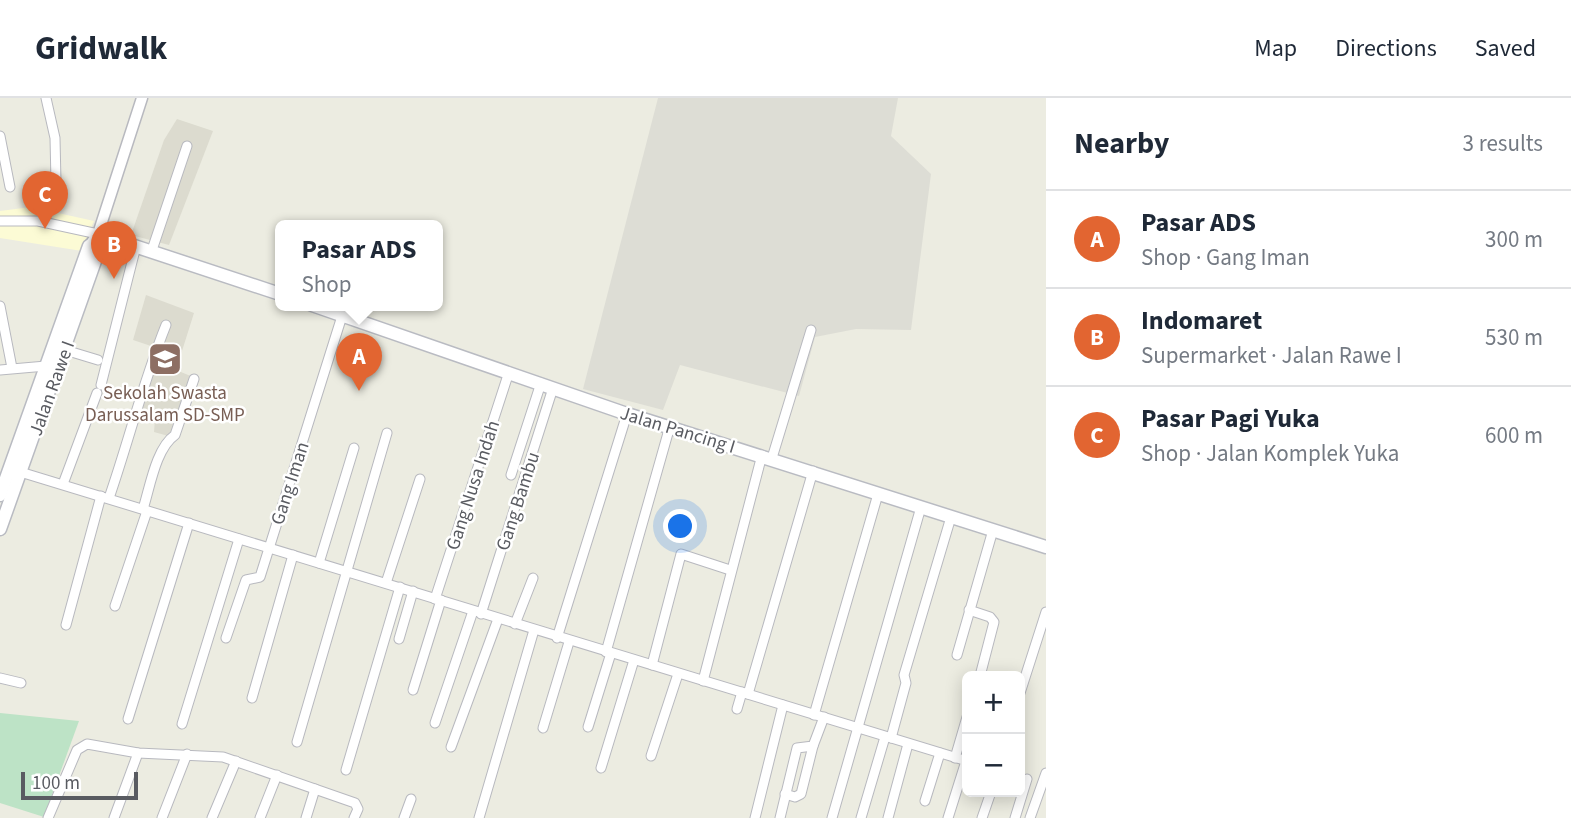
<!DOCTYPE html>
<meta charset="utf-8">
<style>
:root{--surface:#fff;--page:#f2f2f3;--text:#1f2937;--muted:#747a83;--line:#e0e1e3;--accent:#e26531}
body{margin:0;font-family:"Source Sans 3",sans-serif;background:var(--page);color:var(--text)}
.controls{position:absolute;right:21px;bottom:21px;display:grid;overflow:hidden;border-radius:10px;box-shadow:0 4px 18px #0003}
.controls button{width:63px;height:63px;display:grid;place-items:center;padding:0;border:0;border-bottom:2px solid var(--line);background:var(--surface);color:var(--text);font:35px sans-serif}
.scale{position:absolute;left:21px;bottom:18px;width:117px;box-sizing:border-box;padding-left:7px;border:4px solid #595b61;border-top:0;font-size:19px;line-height:24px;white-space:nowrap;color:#595b61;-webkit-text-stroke:5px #fff;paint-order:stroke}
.you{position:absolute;left:681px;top:429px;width:24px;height:24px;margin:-18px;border:5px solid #fff;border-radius:50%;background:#1a73e8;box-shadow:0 0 0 10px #1a73e833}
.badge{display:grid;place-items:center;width:46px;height:46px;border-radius:50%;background:var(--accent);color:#fff;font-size:23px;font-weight:700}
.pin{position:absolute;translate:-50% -58px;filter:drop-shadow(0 2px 4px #0008)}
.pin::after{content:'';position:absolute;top:37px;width:24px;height:21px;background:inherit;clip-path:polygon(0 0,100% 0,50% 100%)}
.popup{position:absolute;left:275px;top:122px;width:168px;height:91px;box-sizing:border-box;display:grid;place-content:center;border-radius:10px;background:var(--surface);filter:drop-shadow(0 2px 5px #0005);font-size:23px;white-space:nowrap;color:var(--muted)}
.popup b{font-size:26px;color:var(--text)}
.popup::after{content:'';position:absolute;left:50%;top:100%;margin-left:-14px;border:14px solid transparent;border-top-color:var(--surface)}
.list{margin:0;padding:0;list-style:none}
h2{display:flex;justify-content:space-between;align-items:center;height:91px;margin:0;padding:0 28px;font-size:30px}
h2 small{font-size:23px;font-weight:400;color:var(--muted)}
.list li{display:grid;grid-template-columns:46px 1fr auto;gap:21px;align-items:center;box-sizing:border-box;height:98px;padding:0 28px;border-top:2px solid var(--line)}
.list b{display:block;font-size:26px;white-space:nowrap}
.list p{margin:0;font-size:23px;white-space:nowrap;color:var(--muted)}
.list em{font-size:23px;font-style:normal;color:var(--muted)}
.map{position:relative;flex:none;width:1046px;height:720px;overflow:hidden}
header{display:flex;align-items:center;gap:42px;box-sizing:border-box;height:98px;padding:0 35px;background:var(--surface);border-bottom:2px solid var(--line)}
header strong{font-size:33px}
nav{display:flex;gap:38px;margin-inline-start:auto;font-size:24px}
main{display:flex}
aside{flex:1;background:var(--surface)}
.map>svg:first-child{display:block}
.commercial{fill:#fcfbd5}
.industrial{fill:#ddddd5}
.education{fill:#dcdbcf}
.green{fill:#bde3c6}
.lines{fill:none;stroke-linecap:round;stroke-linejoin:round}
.minor-casing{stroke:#b8b9bf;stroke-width:11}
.tertiary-casing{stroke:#b8b9bf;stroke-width:13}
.secondary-casing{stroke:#b9bbc2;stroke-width:15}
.minor{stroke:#fff;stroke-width:9}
.tertiary{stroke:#fff;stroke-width:10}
.secondary{stroke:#fff;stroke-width:12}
.labels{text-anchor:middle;stroke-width:5;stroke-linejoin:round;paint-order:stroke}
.street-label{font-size:19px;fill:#595b61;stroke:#fff}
.education-label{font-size:19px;fill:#785e54;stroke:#fff}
</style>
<header>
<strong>Gridwalk</strong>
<nav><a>Map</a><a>Directions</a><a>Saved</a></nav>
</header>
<main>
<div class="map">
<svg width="1046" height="720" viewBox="0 0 1046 720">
<rect width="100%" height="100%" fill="#ecece1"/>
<!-- commercial -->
<polygon class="commercial" points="31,109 94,123 82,153 0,140 0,113"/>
<!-- industrial -->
<polygon class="industrial" points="658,0 898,0 891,38 931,76 911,232 856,231 815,239 799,298 680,267 663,312 583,291"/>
<!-- education -->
<g class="education">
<polygon points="177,21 213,33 169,147 131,137 164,42"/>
<polygon points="146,197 194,215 176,272 193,279 172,339 154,334 155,321 133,313 154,249 133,242"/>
</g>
<!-- green -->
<polygon class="green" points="0,615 79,623 44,719 0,705"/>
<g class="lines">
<!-- minor casing -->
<g class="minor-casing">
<g id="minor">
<polyline points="46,0 55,40 56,84"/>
<polyline points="0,38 10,89"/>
<polyline points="0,123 38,123 98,136"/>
<polyline points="152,152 187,48"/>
<polyline points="0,208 12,270"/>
<polyline points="65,252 98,262"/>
<polyline points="0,272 46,268"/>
<polyline points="101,287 136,148"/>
<polyline points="772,360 811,232"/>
<polyline points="17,373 967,663"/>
<polyline points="511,377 541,285"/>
<polyline points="63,386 97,295"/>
<path d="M109 400C129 342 143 284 166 227"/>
<path d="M143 411C150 389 156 350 175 337L194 281"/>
<polyline points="319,465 354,350"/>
<polyline points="386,485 420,381"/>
<polyline points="435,501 509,274"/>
<polyline points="115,508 147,413"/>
<polyline points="969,512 990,519 994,524 980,578"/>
<polyline points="481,516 553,290"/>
<polyline points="515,526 533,480"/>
<polyline points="66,527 101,398"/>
<polyline points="226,540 246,482 260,479 342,218"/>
<polyline points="557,540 627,316"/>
<polyline points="399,541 413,493"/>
<polyline points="606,554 670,328"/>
<polyline points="957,557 993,432"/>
<polyline points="652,567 681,456 730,472"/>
<polyline points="0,580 21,585"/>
<polyline points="703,583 762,357"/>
<polyline points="413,592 441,502"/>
<polyline points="1020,595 1046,514"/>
<polyline points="748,596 813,373"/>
<polyline points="252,600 293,457"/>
<polyline points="737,611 742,594"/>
<polyline points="814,617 878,396"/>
<polyline points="128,621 189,425"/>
<polyline points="435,625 473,513"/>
<polyline points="182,626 239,441"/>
<polyline points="588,629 611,555"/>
<polyline points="543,630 569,544"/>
<polyline points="891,640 906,585 904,577 951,419"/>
<polyline points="297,644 387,335"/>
<polyline points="451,649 498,521"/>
<polyline points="651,658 678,576"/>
<polyline points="955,660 967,619"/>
<polyline points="601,670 634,562"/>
<polyline points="346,672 400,489"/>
<polyline points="785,696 795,699 801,696 813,648"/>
<polyline points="925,703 940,655"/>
<polyline points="48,720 77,652 87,646 138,655 223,659 355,705 358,711 354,720"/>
<polyline points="114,720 138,655"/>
<polyline points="162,720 187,656"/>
<polyline points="212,720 236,663"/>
<polyline points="260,720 277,677"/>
<polyline points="306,720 315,691"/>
<polyline points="404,720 411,701"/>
<polyline points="479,720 534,532"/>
<polyline points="755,720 783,607"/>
<polyline points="780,720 797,650 813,648 824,619"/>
<polyline points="832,720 921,409"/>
<polyline points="861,720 885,639"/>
<polyline points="888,720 908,646"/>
<polyline points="948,720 966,663"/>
<polyline points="982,720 991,694"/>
<polyline points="1015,720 1027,681"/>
<polyline points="1030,720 1046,675"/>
</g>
</g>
<!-- tertiary casing -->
<g class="tertiary-casing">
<polyline id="tertiary" points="89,148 98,136 142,0"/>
</g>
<!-- secondary casing -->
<g class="secondary-casing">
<g id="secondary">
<polyline points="98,136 280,196"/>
<polyline points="312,207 627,316 1046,449"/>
<polyline points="0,397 89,148"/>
<polyline points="0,431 100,149"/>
</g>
</g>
<!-- minor -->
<use href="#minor" class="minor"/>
<!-- tertiary -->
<use href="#tertiary" class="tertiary"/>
<!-- secondary -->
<use href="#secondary" class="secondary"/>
</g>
<!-- icons -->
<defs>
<g id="school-square" transform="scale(1.75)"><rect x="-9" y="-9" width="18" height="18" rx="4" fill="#8d6e63" stroke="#fff"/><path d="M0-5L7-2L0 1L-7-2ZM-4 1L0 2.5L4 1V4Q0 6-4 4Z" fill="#fff"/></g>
</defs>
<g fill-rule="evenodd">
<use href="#school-square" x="165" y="261"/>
</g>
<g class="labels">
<!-- street labels -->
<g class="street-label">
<text transform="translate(51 290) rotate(-70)" y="7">Jalan Rawe I</text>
<text transform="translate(678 331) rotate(17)" y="7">Jalan Pancing I</text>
<text transform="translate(289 385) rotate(-72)" y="7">Gang Iman</text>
<text transform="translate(472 387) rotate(-72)" y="7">Gang Nusa Indah</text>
<text transform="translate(517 403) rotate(-72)" y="7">Gang Bambu</text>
</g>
<!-- education labels -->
<g class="education-label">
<text x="165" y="301">Sekolah Swasta<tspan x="165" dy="22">Darussalam SD-SMP</tspan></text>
</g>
</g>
</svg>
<div class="controls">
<button>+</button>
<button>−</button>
</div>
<div class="scale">100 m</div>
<div class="you"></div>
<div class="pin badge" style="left:359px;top:293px">A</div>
<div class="popup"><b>Pasar ADS</b>Shop</div>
<div class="pin badge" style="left:114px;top:181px">B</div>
<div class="pin badge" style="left:45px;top:131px">C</div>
</div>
<aside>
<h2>Nearby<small>3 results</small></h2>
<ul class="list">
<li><span class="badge">A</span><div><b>Pasar ADS</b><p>Shop · Gang Iman</p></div><em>300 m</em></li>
<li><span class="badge">B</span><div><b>Indomaret</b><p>Supermarket · Jalan Rawe I</p></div><em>530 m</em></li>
<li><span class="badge">C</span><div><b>Pasar Pagi Yuka</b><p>Shop · Jalan Komplek Yuka</p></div><em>600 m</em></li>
</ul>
</aside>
</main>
